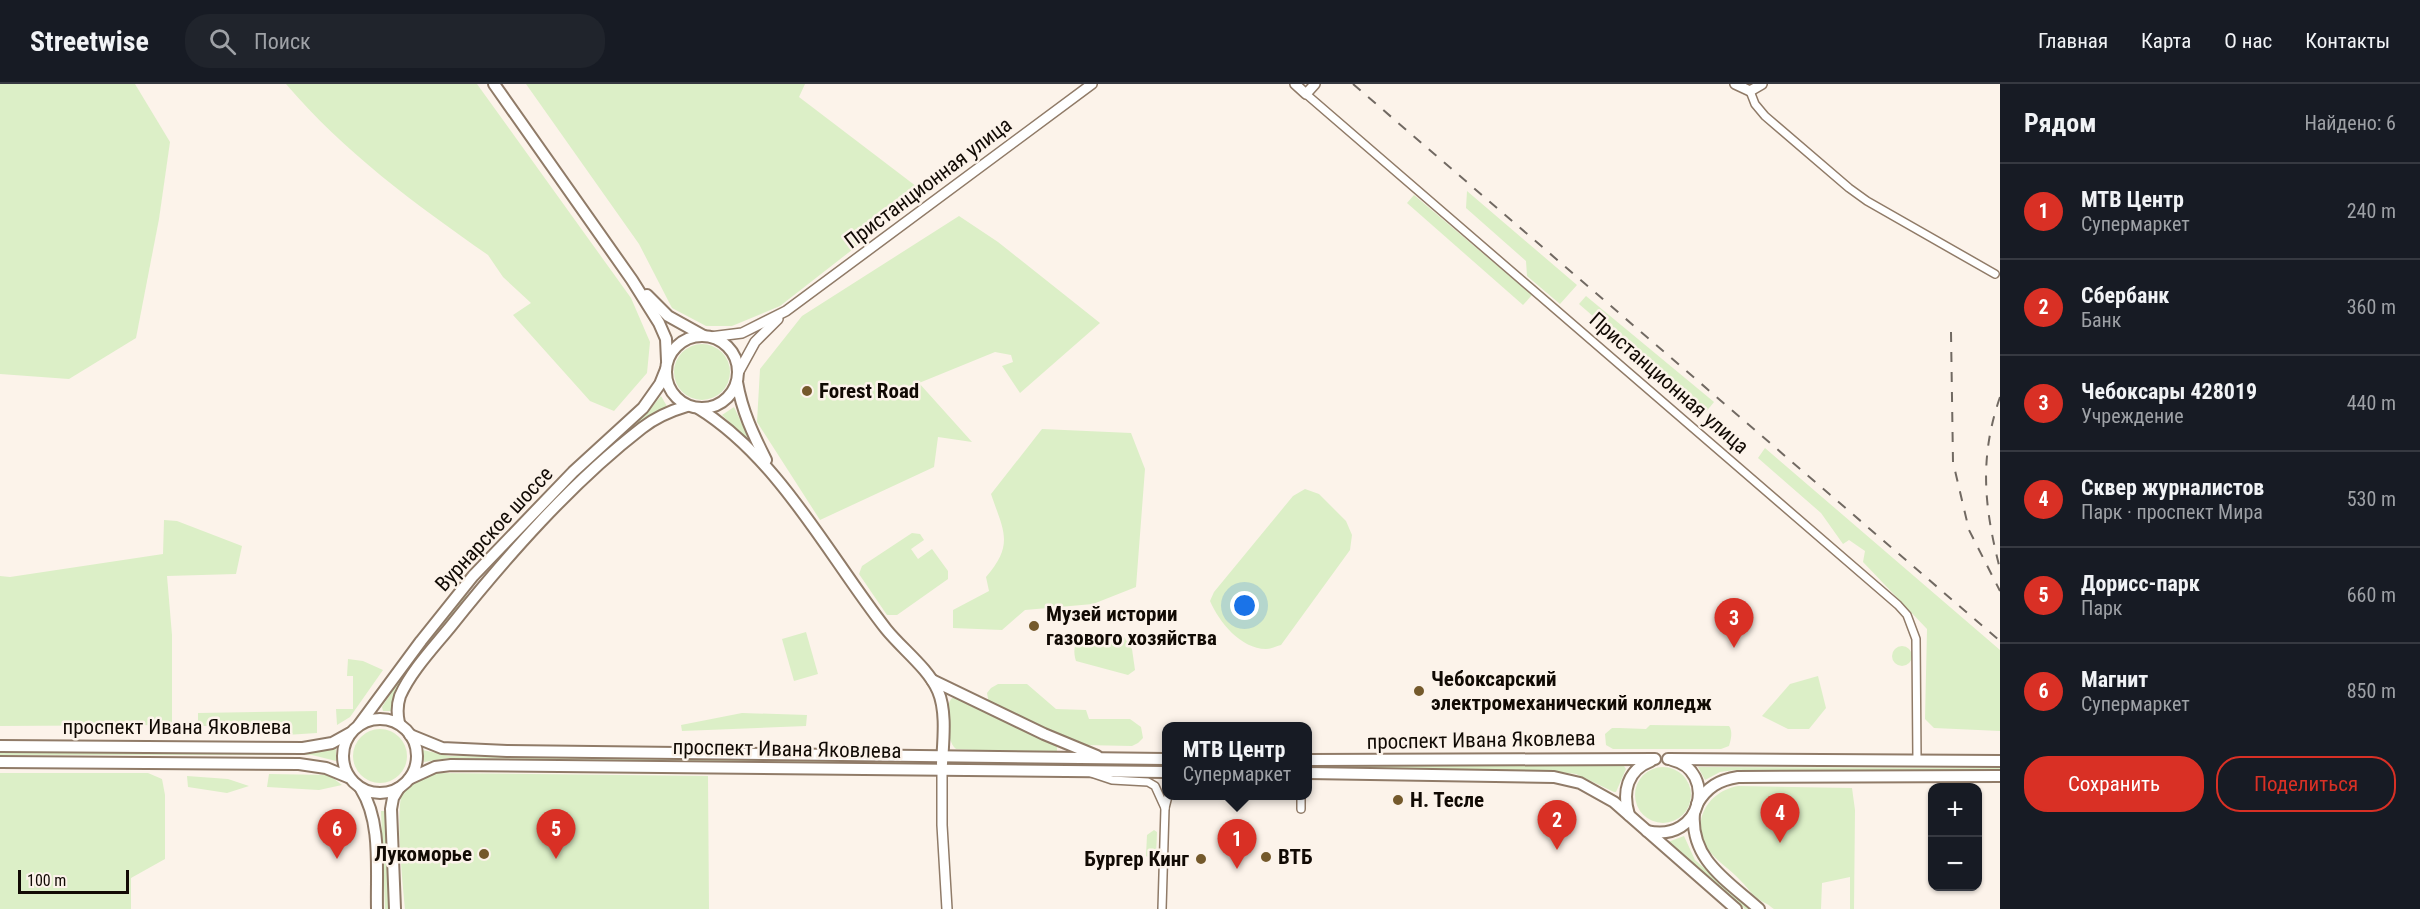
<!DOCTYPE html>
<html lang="ru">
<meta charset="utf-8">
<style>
:root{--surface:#171b24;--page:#20242c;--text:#f1f3f6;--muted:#9ea1a6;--line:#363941;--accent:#d93025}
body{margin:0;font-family:"Roboto Condensed",sans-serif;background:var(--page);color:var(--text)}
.controls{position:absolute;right:18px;bottom:18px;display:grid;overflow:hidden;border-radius:12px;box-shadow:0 2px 4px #0004}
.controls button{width:54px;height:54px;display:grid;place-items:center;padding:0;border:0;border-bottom:2px solid var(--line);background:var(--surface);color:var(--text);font:30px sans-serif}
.scale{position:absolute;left:18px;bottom:15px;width:111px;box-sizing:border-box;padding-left:6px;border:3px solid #110a04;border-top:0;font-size:16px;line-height:21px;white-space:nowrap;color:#110a04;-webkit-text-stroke:4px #fcf3ea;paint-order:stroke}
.you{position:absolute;left:1245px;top:522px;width:21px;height:21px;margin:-15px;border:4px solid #fff;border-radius:50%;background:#1a73e8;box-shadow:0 0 0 9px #1a73e833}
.badge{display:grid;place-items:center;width:39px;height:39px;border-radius:50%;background:var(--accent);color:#fff;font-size:20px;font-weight:700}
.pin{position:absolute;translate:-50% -50px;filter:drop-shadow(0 2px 3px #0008)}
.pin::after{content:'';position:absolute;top:32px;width:21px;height:18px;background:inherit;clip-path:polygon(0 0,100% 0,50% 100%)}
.popup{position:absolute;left:1162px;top:638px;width:150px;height:78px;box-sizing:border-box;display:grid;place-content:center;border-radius:12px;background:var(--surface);filter:drop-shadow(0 2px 4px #0005);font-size:20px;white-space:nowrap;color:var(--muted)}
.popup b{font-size:22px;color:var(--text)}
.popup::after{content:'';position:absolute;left:50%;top:100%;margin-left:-12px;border:12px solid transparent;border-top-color:var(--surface)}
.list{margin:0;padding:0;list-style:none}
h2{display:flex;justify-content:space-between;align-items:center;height:78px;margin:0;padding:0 24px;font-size:26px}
h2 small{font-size:20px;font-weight:400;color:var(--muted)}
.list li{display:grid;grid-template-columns:39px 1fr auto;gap:18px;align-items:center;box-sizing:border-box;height:96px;padding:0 24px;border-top:2px solid var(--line)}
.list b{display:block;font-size:22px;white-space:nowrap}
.list p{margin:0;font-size:20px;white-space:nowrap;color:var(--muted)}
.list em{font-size:20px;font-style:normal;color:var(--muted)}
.actions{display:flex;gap:12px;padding:18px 24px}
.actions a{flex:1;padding:14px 0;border:2px solid var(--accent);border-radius:24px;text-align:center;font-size:21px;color:var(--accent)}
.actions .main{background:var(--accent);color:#fff}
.icon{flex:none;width:33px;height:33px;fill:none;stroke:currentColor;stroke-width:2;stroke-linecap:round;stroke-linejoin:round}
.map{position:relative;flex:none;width:2000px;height:825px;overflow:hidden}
header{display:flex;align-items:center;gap:36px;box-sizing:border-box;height:84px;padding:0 30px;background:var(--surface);border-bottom:2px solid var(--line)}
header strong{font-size:28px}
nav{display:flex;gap:33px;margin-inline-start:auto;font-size:21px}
.search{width:420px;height:54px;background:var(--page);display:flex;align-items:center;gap:15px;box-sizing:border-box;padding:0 21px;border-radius:24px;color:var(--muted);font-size:22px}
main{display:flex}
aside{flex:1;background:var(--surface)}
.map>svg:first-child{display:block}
.green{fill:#dcefc7}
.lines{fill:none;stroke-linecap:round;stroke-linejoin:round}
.street-casing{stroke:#907b68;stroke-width:10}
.secondary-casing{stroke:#907b68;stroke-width:12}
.primary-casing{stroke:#907b68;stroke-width:14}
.street{stroke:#fff;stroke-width:7}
.secondary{stroke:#fff;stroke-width:9}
.primary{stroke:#fff;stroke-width:10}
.rail{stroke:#716962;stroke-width:2;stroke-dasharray:10 10;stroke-linecap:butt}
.poi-dot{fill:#74592b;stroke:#fcf3ea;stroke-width:2}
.labels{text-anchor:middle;stroke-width:5;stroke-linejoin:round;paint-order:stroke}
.street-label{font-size:21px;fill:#110a04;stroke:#fcf3ea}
.poi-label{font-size:21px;font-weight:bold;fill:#110a04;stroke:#fcf3ea;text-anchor:start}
</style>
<header>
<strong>Streetwise</strong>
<div class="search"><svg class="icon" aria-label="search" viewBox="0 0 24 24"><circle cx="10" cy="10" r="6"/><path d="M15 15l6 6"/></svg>Поиск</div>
<nav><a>Главная</a><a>Карта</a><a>О нас</a><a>Контакты</a></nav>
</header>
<main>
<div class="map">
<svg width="2000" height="825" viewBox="0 0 2000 825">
<rect width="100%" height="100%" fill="#fcf3ea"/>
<!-- green -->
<g class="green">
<polygon points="0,0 135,0 170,58 159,135 136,254 69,295 0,290"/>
<path d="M286 0H477L631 214 650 258 647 289 614 327 590 317 513 231 531 219 503 193 488 171C415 120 344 68 286 0Z"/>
<polygon points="526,0 805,0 799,13 925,109 780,222 732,242 706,242 672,224 639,160"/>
<polygon points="1467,107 1577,201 1560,220 1527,192 1526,177 1466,124"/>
<polygon points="1414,111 1532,211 1523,221 1407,119"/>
<polygon points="959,132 998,158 1100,239 1020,309 1002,282 1013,278 1011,271 995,268 919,299 972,358 938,353 934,383 820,436 757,338 760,285 802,232"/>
<polygon points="1586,212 1714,318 1705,329 1579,220"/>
<circle cx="702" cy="288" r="28"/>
<polygon points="661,312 668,324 569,404 567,403 593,376 647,329"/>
<polygon points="734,323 751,359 722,331"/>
<path d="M1042 345 1131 349 1145 385 1136 503 1093 520 1025 526 1002 546 953 544V526L989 507 986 493C1015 460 1003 446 991 410Z"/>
<polygon points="1765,364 2000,566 2000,647 1934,644 1925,635 1927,545 1863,478 1865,467 1849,456 1843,460 1821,429 1758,374"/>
<path d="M1305 405 1319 410 1346 437 1352 451 1350 466 1281 561C1276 562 1271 565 1266 565 1241 565 1219 538 1210 517L1214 508 1293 412Z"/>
<polygon points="164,436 177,437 242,462 236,490 167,492 172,551 172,641 0,642 0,492 10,493 163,470"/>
<polygon points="912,449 920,450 924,456 911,465 918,475 932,465 948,487 948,495 897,531 887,531 859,490 862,482"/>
<path d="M465 510 468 512C447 538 393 595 391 627H383L382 623 407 584Z"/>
<polygon points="806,548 818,590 794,597 782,555"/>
<path d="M1079 553H1124L1132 565 1135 586 1128 591 1076 577C1073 568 1074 561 1079 553Z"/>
<circle cx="1902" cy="572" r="10"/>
<polygon points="348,575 363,577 383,586 350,633 337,641 336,625 353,625 353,592 347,592"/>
<polygon points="1818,592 1826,624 1809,645 1788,645 1762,632 1790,600"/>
<polygon points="998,600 1027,600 1056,625 1086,626 1089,635 1130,635 1141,643 1143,654 1138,659 1132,662 1083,661 989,620 987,609 991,604"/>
<path d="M952 614H957L1053 659 1057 663V667L1051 670 956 665C946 658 944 622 952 614Z"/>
<polygon points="317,627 317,649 286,651 269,642 198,642 198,629"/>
<polygon points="742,629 807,631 806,642 682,647 681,641"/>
<path d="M1650 641 1729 642C1733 647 1731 656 1729 662L1721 665H1613L1606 661 1605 650 1612 644H1619L1646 645Z"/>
<circle cx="380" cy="672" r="27"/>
<polygon points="336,660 336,677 312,671 0,671 0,667"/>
<polygon points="423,666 449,672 932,677 932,680 449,674 424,678"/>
<polygon points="952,679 1166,681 1166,684 952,682"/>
<polygon points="1308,682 1624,682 1626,685 1616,708 1614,708 1576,690 1551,687 1308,685"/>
<circle cx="1663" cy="711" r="28"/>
<polygon points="1698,683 2000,684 2000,686 1735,686 1720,688 1705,696"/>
<polygon points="0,689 148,689 162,695 165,711 165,775 131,794 131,825 0,825"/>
<path d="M436 689 708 692 709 825H405C403 803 394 719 404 704 412 692 423 691 436 689Z"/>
<polygon points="269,690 329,691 342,701 319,706 267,703"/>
<polygon points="187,692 228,695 249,702 227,709 188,703"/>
<path d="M1738 702 1852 704 1855 726 1854 825H1850V793L1822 799 1821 825C1808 825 1786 825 1774 825 1772 824 1769 821 1767 820 1750 811 1752 808 1740 796 1730 785 1715 776 1707 764 1690 736 1709 707 1738 702Z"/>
<polygon points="381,727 385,727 389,825 385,825"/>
<polygon points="1154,746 1157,748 1156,773 1153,776 1146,772 1147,751"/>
<polygon points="1684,752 1695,776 1751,825 1745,825 1668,758"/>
</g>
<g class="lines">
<!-- street casing -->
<g class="street-casing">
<g id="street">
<polyline points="1750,7 1755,20 1765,32 1849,104 1867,117 1995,190"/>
<polyline points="1306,10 1898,521 1907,531 1916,555 1917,676"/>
<polyline points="1091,689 1112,696 1148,698 1155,702 1165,724"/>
<polyline points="1301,725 1301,712"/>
<polyline points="1162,825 1165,724 1168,712"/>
</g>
</g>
<!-- secondary casing -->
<g class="secondary-casing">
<g id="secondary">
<polyline points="1295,0 1306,10 1315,0"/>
<polyline points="1735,0 1750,7 1762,0"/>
<polyline points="710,253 742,249 786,227 1092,0"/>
<polyline points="738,289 755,258 778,235"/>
<polyline points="942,686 942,741 947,825"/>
</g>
</g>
<!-- primary casing -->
<g class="primary-casing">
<g id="primary">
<polyline points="494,0 632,196 659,239 666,255 667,277"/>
<polyline points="647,211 668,232 704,252"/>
<circle cx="702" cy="288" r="36"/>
<path d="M737 298C742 327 753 350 766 376"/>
<path d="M698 324C779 374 828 471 886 545 902 565 928 584 938 607 947 628 943 658 942 680"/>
<polyline points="932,596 1044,650 1097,672"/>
<circle cx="380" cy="672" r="37"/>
<path d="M399 639C397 630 397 621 400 612 411 587 434 563 451 542 507 472 571 399 642 344 656 333 670 327 687 322"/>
<polyline points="359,641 421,557 473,492 573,388 643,324 660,300 666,285"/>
<polyline points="410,651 442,664 507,667 1166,675"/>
<polyline points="0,662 303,664 332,659 350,649"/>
<polyline points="1668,675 2000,677"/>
<polyline points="1308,676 1655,675"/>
<polyline points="0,678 299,680 326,684 348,693"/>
<polyline points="1308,689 1554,693 1580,699 1614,718 1736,825"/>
<polyline points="409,695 435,683 451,681 1166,688"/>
<path d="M361 705C382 738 376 787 377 825"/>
<path d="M1697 720C1707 703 1719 696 1738 693L2000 692"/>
<path d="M1694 729C1690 776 1728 797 1759 825"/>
<path d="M1629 731C1622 708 1627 686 1651 677"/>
<path d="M1647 747C1703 760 1717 686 1672 676"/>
<polyline points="395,825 391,725 393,714 399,704"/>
</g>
</g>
<!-- street -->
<use href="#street" class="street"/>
<!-- secondary -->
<use href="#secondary" class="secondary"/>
<!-- primary -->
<use href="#primary" class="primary"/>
<!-- rail -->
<g class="rail">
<polyline points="1353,0 2000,557"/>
<polyline points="1951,248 1953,378 1969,446 2000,507"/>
<path d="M2000 313C1979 374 1984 423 2000 485"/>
</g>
</g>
<!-- markers -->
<g class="poi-dot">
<circle cx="807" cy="307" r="6"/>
<circle cx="1034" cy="542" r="6"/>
<circle cx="1419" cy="607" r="6"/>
<circle cx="1398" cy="716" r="6"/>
<circle cx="484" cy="770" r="6"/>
<circle cx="1266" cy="773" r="6"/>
<circle cx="1201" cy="775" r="6"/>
</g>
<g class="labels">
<!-- street labels -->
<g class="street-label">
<text transform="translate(928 99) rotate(-37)" y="7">Пристанционная улица</text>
<text transform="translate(1669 299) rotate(41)" y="7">Пристанционная улица</text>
<text transform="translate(494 445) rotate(-47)" y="7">Вурнарское шоссе</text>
<text x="177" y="650">проспект Ивана Яковлева</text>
<text transform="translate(1481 656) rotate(-1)" y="7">проспект Ивана Яковлева</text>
<text transform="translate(787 665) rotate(1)" y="7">проспект Ивана Яковлева</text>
</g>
<!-- poi labels -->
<g class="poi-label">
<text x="819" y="314">Forest Road</text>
<text x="1046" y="537">Музей истории<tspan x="1046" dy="24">газового хозяйства</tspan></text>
<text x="1431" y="602">Чебоксарский<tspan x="1431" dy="24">электромеханический колледж</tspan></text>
<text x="1410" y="723">Н. Тесле</text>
<text x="472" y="777" text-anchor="end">Лукоморье</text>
<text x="1278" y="780">ВТБ</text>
<text x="1189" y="782" text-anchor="end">Бургер Кинг</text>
</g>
</g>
</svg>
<div class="controls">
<button>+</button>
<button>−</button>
</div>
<div class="scale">100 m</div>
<div class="you"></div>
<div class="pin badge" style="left:1237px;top:785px">1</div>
<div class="popup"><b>МТВ Центр</b>Супермаркет</div>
<div class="pin badge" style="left:1557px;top:766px">2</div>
<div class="pin badge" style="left:1734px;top:564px">3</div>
<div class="pin badge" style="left:1780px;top:759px">4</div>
<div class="pin badge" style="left:556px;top:775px">5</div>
<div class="pin badge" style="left:337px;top:775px">6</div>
</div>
<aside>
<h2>Рядом<small>Найдено: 6</small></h2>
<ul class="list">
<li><span class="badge">1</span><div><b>МТВ Центр</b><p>Супермаркет</p></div><em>240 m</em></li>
<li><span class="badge">2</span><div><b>Сбербанк</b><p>Банк</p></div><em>360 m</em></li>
<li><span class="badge">3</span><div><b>Чебоксары 428019</b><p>Учреждение</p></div><em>440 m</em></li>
<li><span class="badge">4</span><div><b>Сквер журналистов</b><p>Парк · проспект Мира</p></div><em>530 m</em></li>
<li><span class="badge">5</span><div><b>Дорисс-парк</b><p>Парк</p></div><em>660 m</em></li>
<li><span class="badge">6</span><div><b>Магнит</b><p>Супермаркет</p></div><em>850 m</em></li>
</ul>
<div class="actions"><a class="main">Сохранить</a><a>Поделиться</a></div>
</aside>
</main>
